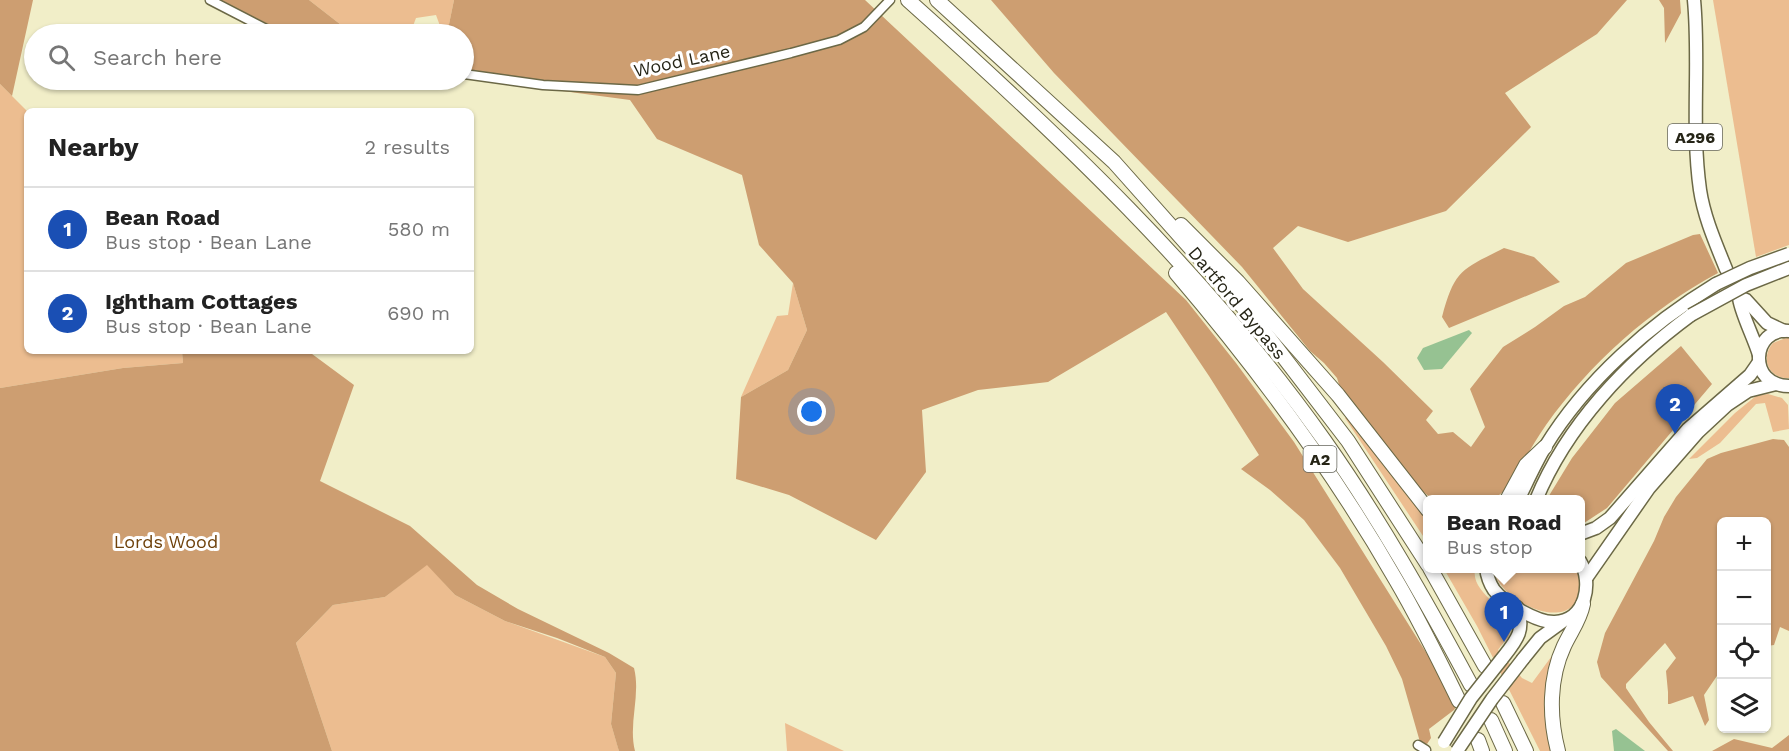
<!DOCTYPE html>
<meta charset="utf-8">
<style>
:root{--surface:#fff;--page:#f6f6f6;--text:#222;--muted:#767676;--line:#e0e0e0;--accent:#1a73e8}
body{margin:0;font-family:"Work Sans",sans-serif;background:var(--page);color:var(--text)}
.controls{position:absolute;right:18px;bottom:18px;display:grid;overflow:hidden;border-radius:9px;box-shadow:0 2px 4px #0004}
.controls button{width:54px;height:54px;display:grid;place-items:center;padding:0;border:0;border-bottom:2px solid var(--line);background:var(--surface);color:var(--text);font:30px sans-serif}
.you{position:absolute;left:812px;top:412px;width:21px;height:21px;margin:-15px;border:4px solid #fff;border-radius:50%;background:#1a73e8;box-shadow:0 0 0 9px #1a73e833}
.badge{display:grid;place-items:center;width:39px;height:39px;border-radius:50%;background:var(--accent);color:#fff;font-size:20px;font-weight:700}
.pin{position:absolute;translate:-50% -50px;filter:drop-shadow(0 2px 3px #0008)}
.pin::after{content:'';position:absolute;top:32px;width:21px;height:18px;background:inherit;clip-path:polygon(0 0,100% 0,50% 100%)}
.popup{position:absolute;left:1423px;top:495px;width:162px;height:78px;box-sizing:border-box;display:grid;place-content:center;border-radius:9px;background:var(--surface);filter:drop-shadow(0 2px 4px #0005);font-size:20px;white-space:nowrap;color:var(--muted)}
.popup b{font-size:22px;color:var(--text)}
.popup::after{content:'';position:absolute;left:50%;top:100%;margin-left:-12px;border:12px solid transparent;border-top-color:var(--surface)}
.list{margin:0;padding:0;list-style:none}
h2{display:flex;justify-content:space-between;align-items:center;height:78px;margin:0;padding:0 24px;font-size:26px}
h2 small{font-size:20px;font-weight:400;color:var(--muted)}
.list li{display:grid;grid-template-columns:39px 1fr auto;gap:18px;align-items:center;box-sizing:border-box;height:84px;padding:0 24px;border-top:2px solid var(--line)}
.list b{display:block;font-size:22px;white-space:nowrap}
.list p{margin:0;font-size:20px;white-space:nowrap;color:var(--muted)}
.list em{font-size:20px;font-style:normal;color:var(--muted)}
.icon{flex:none;width:33px;height:33px;fill:none;stroke:currentColor;stroke-width:2;stroke-linecap:round;stroke-linejoin:round}
.map{position:relative;flex:none;width:1789px;height:751px;overflow:hidden}
.search{position:absolute;background:var(--surface);box-shadow:0 2px 4px #0004;left:24px;top:24px;width:450px;height:66px;display:flex;align-items:center;gap:15px;box-sizing:border-box;padding:0 21px;border-radius:33px;color:var(--muted);font-size:22px}
.panel{position:absolute;background:var(--surface);box-shadow:0 2px 4px #0004;left:24px;top:108px;width:450px;height:246px;border-radius:9px}
.map>svg:first-child{display:block}
.green{fill:#ecbd90}
.forest{fill:#cd9e71}
.water{fill:#96c292}
.lines{fill:none;stroke-linecap:round;stroke-linejoin:round}
.minor-casing{stroke:#6b6846;stroke-width:11}
.secondary-casing{stroke:#6b6846;stroke-width:15}
.primary-casing{stroke:#6b6846;stroke-width:15}
.trunk-casing{stroke:#6b6846;stroke-width:16}
.minor{stroke:#fff;stroke-width:8}
.secondary{stroke:#fff;stroke-width:12}
.primary{stroke:#fff;stroke-width:12}
.trunk{stroke:#fff;stroke-width:14}
.secondary-bridge-casing{stroke:#6b6846;stroke-width:15;stroke-linecap:butt}
.secondary-bridge{stroke:#fff;stroke-width:12}
.labels{text-anchor:middle;stroke-width:6;stroke-linejoin:round;paint-order:stroke}
.shield{fill:#fff;stroke:#66665c;stroke-width:1.5}
.shield-label{font-size:16px;font-weight:bold;fill:#252416}
.street-label{font-size:18px;fill:#252416;stroke:#fff}
.park-label{font-size:18px;fill:#6e410a;stroke:#fff}
</style>
<div class="map">
<svg width="1789" height="751" viewBox="0 0 1789 751">
<rect width="100%" height="100%" fill="#f1eec8"/>
<!-- green -->
<g class="green">
<polygon points="309,0 454,0 447,34 443,34 436,15 416,18 410,34 378,34 345,28"/>
<polygon points="1713,0 1789,0 1789,245 1756,257"/>
<polygon points="0,84 27,111 27,351 182,351 183,363 123,368 0,388"/>
<polygon points="793,283 807,330 788,370 741,397 777,316 788,315"/>
<path d="M1786 338H1789V378C1768 379 1760 358 1773 343Z"/>
<polygon points="1768,394 1782,398 1788,405 1789,429 1773,432 1765,403 1756,404 1720,443 1697,458 1689,459 1735,413 1756,396"/>
<polygon points="1347,417 1427,517 1427,542 1345,418"/>
<polygon points="427,564 455,595 505,621 605,657 616,673 611,724 619,751 332,751 296,643 333,605 385,597"/>
<path d="M1494 568 1577 569C1581 577 1581 582 1580 591 1572 637 1495 600 1494 568Z"/>
<path d="M1444 569H1475C1470 597 1520 611 1509 635 1507 640 1501 645 1498 650L1522 678 1532 683 1554 653 1553 751H1540L1477 626Z"/>
<polygon points="785,723 844,751 787,751"/>
</g>
<!-- forest -->
<g class="forest">
<polygon points="0,0 33,0 12,96 0,84"/>
<polygon points="218,0 309,0 345,28 378,34 289,34"/>
<polygon points="454,0 865,0 1186,300 1236,363 1294,442 1439,673 1456,707 1454,710 1429,729 1431,738 1427,744 1420,742 1402,679 1386,646 1340,568 1304,520 1270,490 1241,469 1259,455 1209,376 1166,312 1048,382 978,390 922,410 926,472 876,540 789,495 736,479 741,397 788,370 807,330 793,283 759,245 742,175 657,139 630,100 465,78 464,34 447,34"/>
<path d="M991 0H1627L1597 34 1505 93 1531 127 1446 211 1348 242 1298 226 1273 248 1303 289 1383 362 1433 411 1426 420 1438 434 1453 432 1471 447 1485 427 1470 389 1503 347 1535 327 1564 306 1585 297 1626 263 1693 235 1700 234 1718 273C1650 310 1591 362 1546 425 1532 445 1521 467 1508 488L1494 499H1432L1420 489 1341 391 1337 378 1324 363 1310 351 1242 267 1054 73Z"/>
<polygon points="1659,0 1680,0 1681,13 1665,43 1664,8"/>
<path d="M1504 248 1534 257 1560 282 1449 328 1442 317C1455 269 1461 270 1504 248Z"/>
<polygon points="1681,346 1712,384 1607,508 1581,525 1580,500 1547,499 1572,458 1615,403"/>
<path d="M182 351H308L354 385 320 481 410 526 477 585 518 609 609 653 634 668C641 696 628 723 635 751H619L618 748 611 724 616 673 605 657 557 638 505 621 455 595 427 565 385 597 333 605 296 643 332 751H0V388L123 368 183 363Z"/>
<polygon points="1773,439 1784,440 1789,447 1789,631 1780,627 1774,645 1767,646 1766,522 1722,522 1721,670 1704,695 1709,720 1705,726 1693,696 1670,704 1668,704 1668,692 1666,671 1676,658 1665,643 1626,684 1626,688 1649,722 1673,751 1668,751 1601,677 1597,662 1605,633 1654,541 1664,517 1676,497 1707,459 1721,453"/>
<polygon points="1789,735 1789,751 1712,751 1734,739 1772,748"/>
</g>
<!-- water -->
<g class="water">
<polygon points="1469,330 1472,333 1442,369 1424,370 1417,358 1423,348"/>
<polygon points="1616,729 1645,751 1614,751 1612,731"/>
</g>
<g class="lines">
<!-- minor casing -->
<g class="minor-casing">
<g id="minor">
<polyline points="210,0 276,34"/>
<polyline points="464,74 543,85 638,90 791,53 839,40 864,27 890,0"/>
<polyline points="1418,745 1426,750"/>
</g>
</g>
<!-- secondary casing -->
<g class="secondary-casing">
<g id="secondary">
<path d="M1518 500C1527 482 1535 464 1545 447 1586 380 1650 324 1716 284"/>
<path d="M1536 500C1567 425 1627 362 1691 315"/>
<polyline points="1580,534 1596,528 1610,518 1688,429 1750,375 1759,362"/>
<path d="M1486 568C1487 576 1490 584 1494 590 1504 603 1538 623 1555 622 1586 620 1593 583 1580 561"/>
<polyline points="1587,577 1649,488 1698,432 1727,405 1748,391 1776,384"/>
<polyline points="1523,659 1540,638 1562,622"/>
<path d="M1501 660C1516 641 1526 631 1517 607"/>
</g>
</g>
<!-- primary casing -->
<g class="primary-casing">
<g id="primary">
<path d="M1694 0C1700 63 1691 127 1700 190 1704 217 1716 244 1726 269"/>
<path d="M1739 297C1739 309 1755 340 1759 355"/>
<polyline points="1739,297 1746,300 1767,323 1784,331"/>
<path d="M1789 331C1751 327 1747 386 1789 386"/>
</g>
</g>
<!-- trunk casing -->
<g class="trunk-casing">
<g id="trunk">
<path d="M908 0C1058 134 1207 275 1324 440 1379 518 1426 601 1471 685"/>
<polyline points="937,0 1114,162 1259,325 1348,441 1428,565"/>
<polyline points="1181,225 1238,282 1338,395 1428,510"/>
<path d="M1176 273C1258 369 1333 470 1396 580 1419 619 1439 660 1459 701"/>
<polyline points="1507,500 1526,465 1545,447"/>
<polyline points="1430,568 1485,666"/>
<polyline points="1503,703 1526,751"/>
<polyline points="1491,720 1505,751"/>
<polyline points="1478,740 1482,751"/>
<path d="M1558 751C1549 717 1549 678 1564 646 1571 631 1580 620 1583 604"/>
</g>
</g>
<!-- minor -->
<use href="#minor" class="minor"/>
<!-- secondary -->
<use href="#secondary" class="secondary"/>
<!-- primary -->
<use href="#primary" class="primary"/>
<!-- trunk -->
<use href="#trunk" class="trunk"/>
<!-- secondary-bridge casing -->
<g class="secondary-bridge-casing">
<g id="secondary-bridge">
<polyline points="1716,284 1750,268 1789,254"/>
<polyline points="1691,315 1746,285 1789,268"/>
<polyline points="1444,742 1471,698 1501,660"/>
<polyline points="1457,751 1492,699 1523,659"/>
</g>
</g>
<!-- secondary-bridge -->
<use href="#secondary-bridge" class="secondary-bridge"/>
</g>
<g class="labels">
<!-- shield labels -->
<g class="shield">
<rect x="1668" y="124" width="54" height="26" rx="4.5"/>
<rect x="1303.5" y="446" width="33" height="26" rx="4.5"/>
</g>
<g class="shield-label">
<text x="1695" y="143">A296</text>
<text x="1320" y="465">A2</text>
</g>
<!-- street labels -->
<g class="street-label">
<text transform="translate(682 61) rotate(-12)" y="6">Wood Lane</text>
<text transform="translate(1237 303) rotate(50)" y="6">Dartford Bypass</text>
</g>
<!-- park labels -->
<g class="park-label">
<text x="166" y="548">Lords Wood</text>
</g>
</g>
</svg>
<div class="controls">
<button>+</button>
<button>−</button>
<button><svg class="icon" aria-label="locate" viewBox="0 0 24 24"><circle cx="12" cy="12" r="6"/><path d="M12 2v4M12 18v4M2 12h4M18 12h4"/></svg></button>
<button><svg class="icon" aria-label="layers" viewBox="0 0 24 24"><path d="M12 4l9 5-9 5-9-5zM3 14l9 5 9-5"/></svg></button>
</div>
<div class="you"></div>
<div class="pin badge" style="left:1504px;top:642px;background:#1a4fb4">1</div>
<div class="popup"><b>Bean Road</b>Bus stop</div>
<div class="pin badge" style="left:1675px;top:434px;background:#1a4fb4">2</div>
<div class="search"><svg class="icon" aria-label="search" viewBox="0 0 24 24"><circle cx="10" cy="10" r="6"/><path d="M15 15l6 6"/></svg>Search here</div>
<section class="panel">
<h2>Nearby<small>2 results</small></h2>
<ul class="list">
<li><span class="badge" style="background:#1a4fb4">1</span><div><b>Bean Road</b><p>Bus stop · Bean Lane</p></div><em>580 m</em></li>
<li><span class="badge" style="background:#1a4fb4">2</span><div><b>Ightham Cottages</b><p>Bus stop · Bean Lane</p></div><em>690 m</em></li>
</ul>
</section>
</div>
